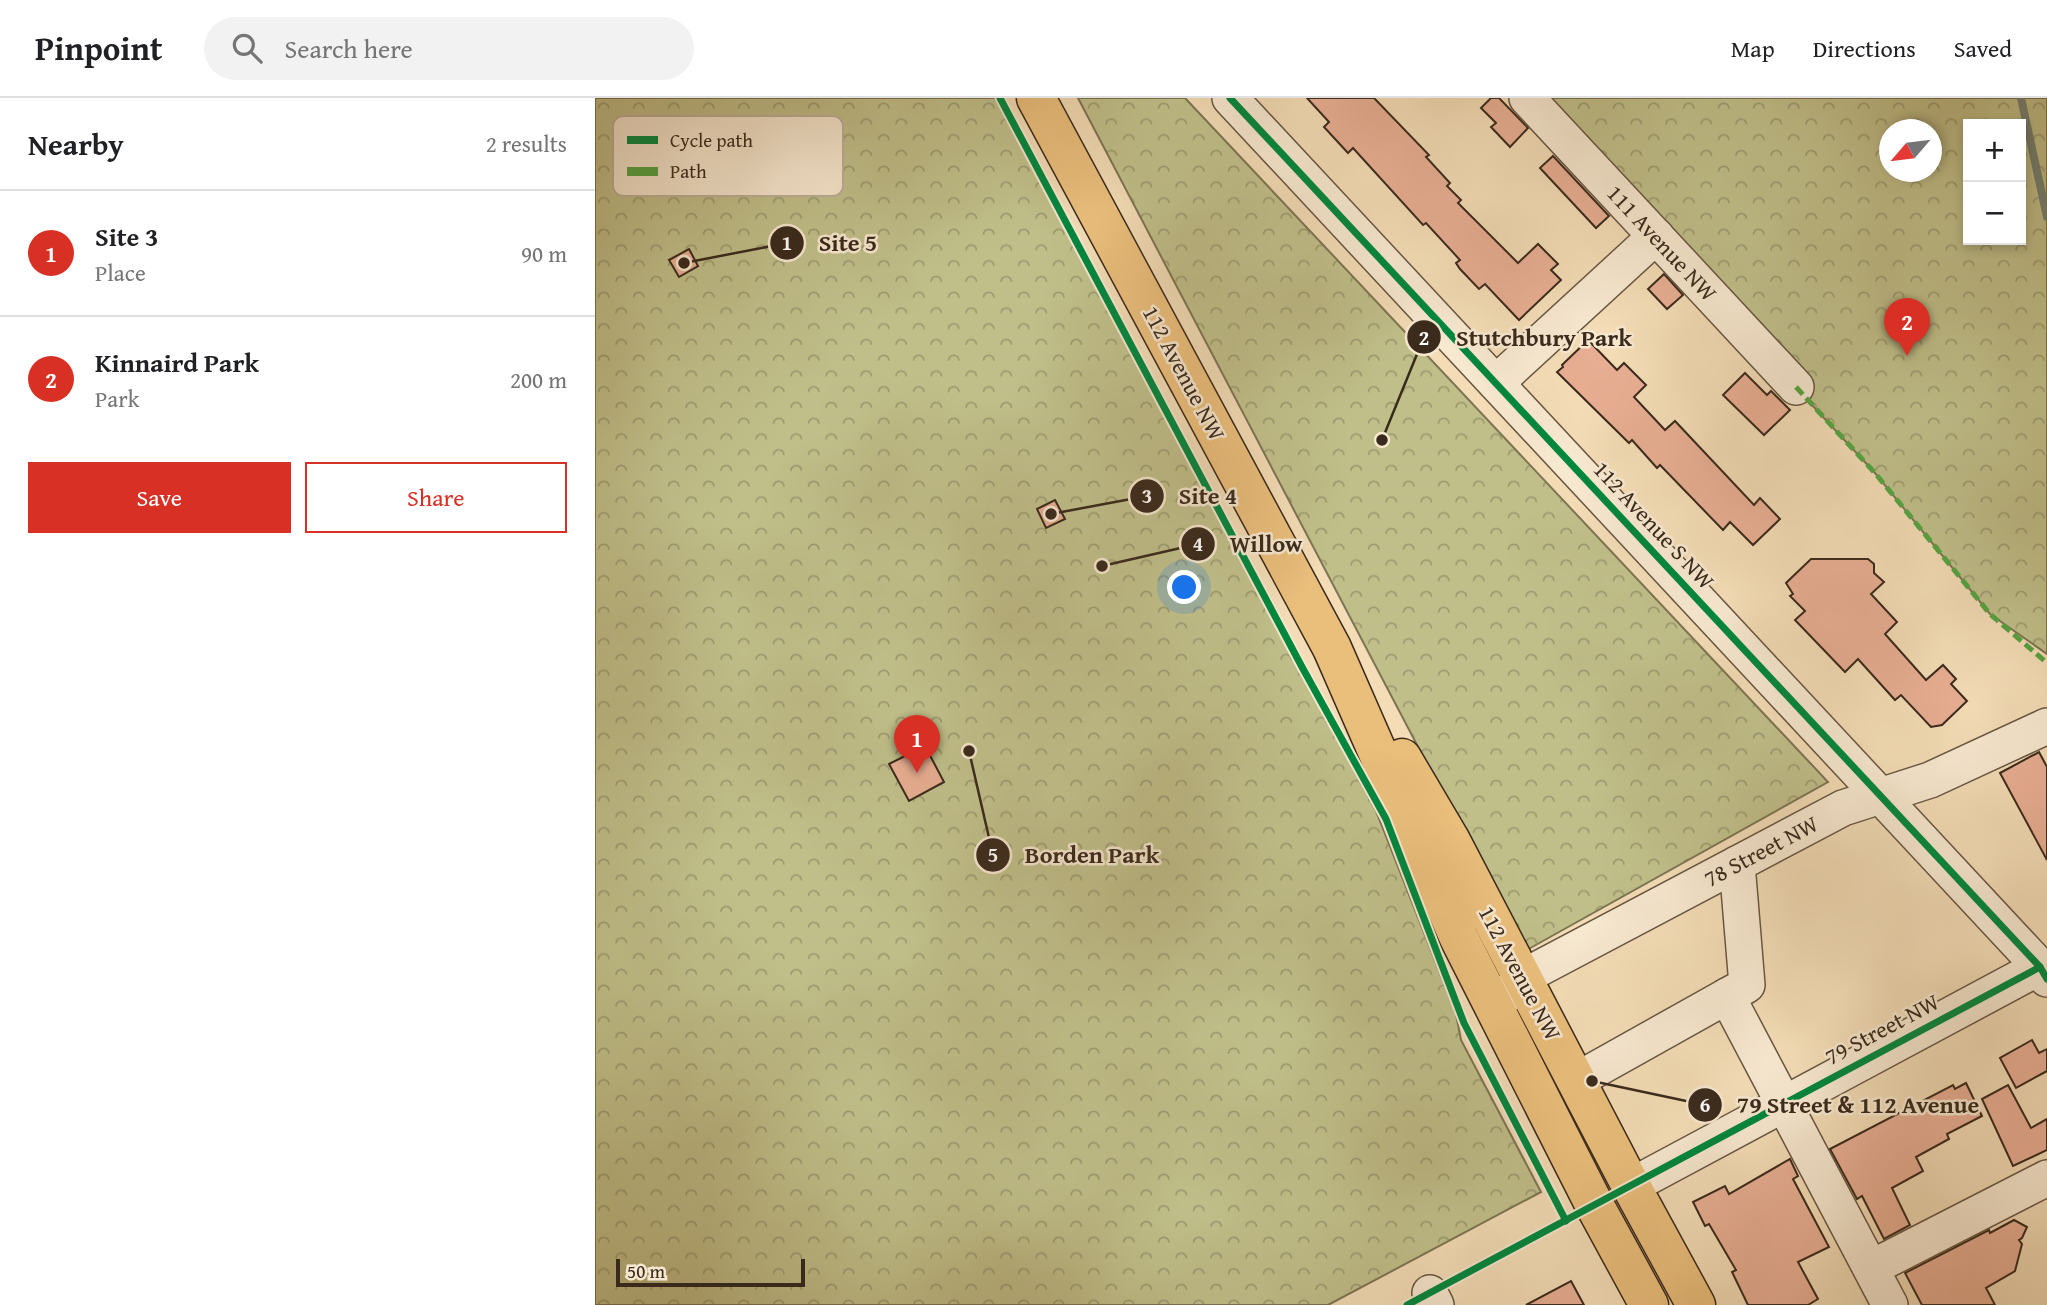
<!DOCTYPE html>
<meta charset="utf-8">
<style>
:root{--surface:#fff;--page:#f2f2f2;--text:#202124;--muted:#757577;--line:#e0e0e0;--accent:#d93025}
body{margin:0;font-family:"Gentium Book Plus",serif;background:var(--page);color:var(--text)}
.controls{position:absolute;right:21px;top:21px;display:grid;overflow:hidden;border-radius:0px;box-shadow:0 4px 10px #0003}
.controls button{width:63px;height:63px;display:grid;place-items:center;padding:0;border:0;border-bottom:2px solid var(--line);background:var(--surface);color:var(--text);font:35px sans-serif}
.compass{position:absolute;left:1284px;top:21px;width:63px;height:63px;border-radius:50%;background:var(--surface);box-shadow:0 4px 10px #0003;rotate:242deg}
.scale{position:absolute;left:21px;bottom:18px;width:189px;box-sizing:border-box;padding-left:7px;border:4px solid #3a2a1c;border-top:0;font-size:19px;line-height:24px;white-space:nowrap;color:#3a2a1c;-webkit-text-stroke:5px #f7e8d0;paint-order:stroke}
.you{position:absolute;left:590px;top:490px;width:24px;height:24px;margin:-18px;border:5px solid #fff;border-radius:50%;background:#1a73e8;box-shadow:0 0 0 10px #1a73e833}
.badge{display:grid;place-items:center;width:46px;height:46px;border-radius:50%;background:var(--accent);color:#fff;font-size:23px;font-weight:700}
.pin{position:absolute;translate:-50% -58px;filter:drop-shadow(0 2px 4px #0008)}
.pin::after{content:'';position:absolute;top:37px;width:24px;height:21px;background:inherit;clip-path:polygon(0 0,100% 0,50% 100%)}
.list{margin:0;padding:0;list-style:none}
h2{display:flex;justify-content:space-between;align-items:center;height:91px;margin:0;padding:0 28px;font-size:30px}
h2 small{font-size:23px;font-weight:400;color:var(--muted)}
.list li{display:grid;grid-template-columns:46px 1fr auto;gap:21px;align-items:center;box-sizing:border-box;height:126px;padding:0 28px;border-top:2px solid var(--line)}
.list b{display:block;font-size:26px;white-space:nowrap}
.list p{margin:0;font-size:23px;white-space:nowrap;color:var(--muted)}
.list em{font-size:23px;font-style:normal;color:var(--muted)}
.actions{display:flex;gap:14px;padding:21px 28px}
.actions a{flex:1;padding:16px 0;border:2px solid var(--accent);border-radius:0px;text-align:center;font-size:24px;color:var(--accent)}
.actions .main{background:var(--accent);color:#fff}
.icon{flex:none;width:38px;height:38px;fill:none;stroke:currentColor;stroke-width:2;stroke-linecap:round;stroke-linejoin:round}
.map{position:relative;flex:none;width:1452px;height:1207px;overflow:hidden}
header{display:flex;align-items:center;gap:42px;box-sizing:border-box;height:98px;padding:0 35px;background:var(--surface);border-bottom:2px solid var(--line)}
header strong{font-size:33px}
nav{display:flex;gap:38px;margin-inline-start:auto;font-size:24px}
.search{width:490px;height:63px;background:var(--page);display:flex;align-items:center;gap:18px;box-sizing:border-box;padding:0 24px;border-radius:38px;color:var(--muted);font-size:26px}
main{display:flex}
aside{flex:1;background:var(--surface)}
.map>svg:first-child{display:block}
.park{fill:url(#park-crowns);stroke:#7d7453;stroke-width:2;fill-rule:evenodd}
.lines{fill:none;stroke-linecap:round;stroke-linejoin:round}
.stream{stroke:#748274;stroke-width:8}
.building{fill:#e8ae93;stroke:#3a2a1c;stroke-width:2}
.minor-casing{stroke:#685642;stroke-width:38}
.major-casing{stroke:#3a2a1c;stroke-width:41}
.minor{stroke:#f7e8d0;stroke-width:35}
.major{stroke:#eabe7b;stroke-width:38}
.quiet{stroke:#54a441;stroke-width:5;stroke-dasharray:10 5;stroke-linecap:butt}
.cycleway-casing{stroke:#f7e8d0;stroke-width:11}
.cycleway{stroke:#00873e;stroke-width:7}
.labels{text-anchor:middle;stroke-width:5;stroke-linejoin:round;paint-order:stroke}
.street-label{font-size:23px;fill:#3a2a1c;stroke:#f7e8d0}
.key{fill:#f7e8d0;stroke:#beaf9a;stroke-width:2}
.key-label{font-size:19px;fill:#3a2a1c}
.leader{fill:none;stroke:#3a2a1c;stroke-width:2.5}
.callout-dot{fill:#3a2a1c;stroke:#f7e8d0;stroke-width:2.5}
.mark-label{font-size:21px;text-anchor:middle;font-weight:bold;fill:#fff}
.callout-label{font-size:24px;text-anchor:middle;font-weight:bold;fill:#3a2a1c;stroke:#f7e8d0;stroke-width:5;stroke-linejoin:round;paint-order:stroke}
</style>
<header>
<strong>Pinpoint</strong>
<div class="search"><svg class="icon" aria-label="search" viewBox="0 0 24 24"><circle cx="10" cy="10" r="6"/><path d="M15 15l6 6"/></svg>Search here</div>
<nav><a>Map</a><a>Directions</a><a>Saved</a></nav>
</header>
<main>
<aside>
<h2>Nearby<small>2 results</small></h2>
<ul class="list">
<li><span class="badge">1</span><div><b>Site 3</b><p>Place</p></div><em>90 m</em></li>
<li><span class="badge">2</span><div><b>Kinnaird Park</b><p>Park</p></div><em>200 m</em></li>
</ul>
<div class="actions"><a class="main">Save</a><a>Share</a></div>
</aside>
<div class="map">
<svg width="1452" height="1207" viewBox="0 0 1452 1207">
<defs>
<pattern id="park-crowns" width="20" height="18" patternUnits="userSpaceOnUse" patternTransform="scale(1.75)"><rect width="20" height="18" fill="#c0bf8a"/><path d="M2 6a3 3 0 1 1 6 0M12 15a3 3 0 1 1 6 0" fill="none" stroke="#9d9b70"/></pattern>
</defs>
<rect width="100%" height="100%" fill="#f3dcb6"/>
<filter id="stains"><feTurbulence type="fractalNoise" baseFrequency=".00286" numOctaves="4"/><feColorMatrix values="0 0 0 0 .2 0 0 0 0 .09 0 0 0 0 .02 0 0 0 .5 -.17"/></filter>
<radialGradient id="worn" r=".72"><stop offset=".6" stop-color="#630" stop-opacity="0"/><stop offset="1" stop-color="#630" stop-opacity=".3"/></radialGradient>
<!-- park -->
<g class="park">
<polygon points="0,0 400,0 781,713 861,916 866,942 946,1094 733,1207 0,1207"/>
<polygon points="483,0 590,0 1233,684 930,853"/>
<path d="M932 0H1452V556L1395 516 1280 375ZM1373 26H1426V142H1373ZM1294 32H1336V74H1294Z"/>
</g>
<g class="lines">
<!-- stream -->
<polyline class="stream" points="1426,0 1452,119"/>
</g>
<!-- building -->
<g class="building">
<polygon points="712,0 779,0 834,57 831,59 855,85 852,88 866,102 863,105 923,165 943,146 963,166 956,172 966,182 924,222 890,186 884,191 865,171 861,165 865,162 831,125 828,127 758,50 753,55 729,29 734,24"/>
<polygon points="896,0 904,0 933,30 915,49 896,29 901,25 886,10"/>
<polygon points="958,58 1014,118 1001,130 945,70"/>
<polygon points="94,151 103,168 84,179 74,162"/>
<polygon points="1069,176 1088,197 1072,211 1053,191"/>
<polygon points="993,242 1022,272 1029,265 1051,287 1039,299 1070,332 1080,323 1159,407 1165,400 1185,421 1158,447 1135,424 1128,432 1065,367 1062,370 1037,342 1034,345 962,274 968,269 967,267"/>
<polygon points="1150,275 1172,297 1176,293 1195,312 1169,337 1128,297"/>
<polygon points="460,402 470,421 451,430 442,411"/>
<polygon points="1216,461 1273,461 1279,466 1279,475 1289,484 1276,496 1302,524 1290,536 1331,582 1348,567 1361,581 1356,586 1372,603 1347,627 1336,629 1306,597 1300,602 1263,561 1250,574 1200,522 1210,513 1195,498 1198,496 1191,485"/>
<polygon points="330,648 349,684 314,703 294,666"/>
<polygon points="1444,654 1452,669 1452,762 1405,675"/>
<polygon points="1437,942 1444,955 1452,951 1452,973 1421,990 1405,960"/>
<polygon points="1371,985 1387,1018 1352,1036 1354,1041 1321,1059 1328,1073 1297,1090 1315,1127 1289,1141 1267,1098 1262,1101 1235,1051 1358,987 1360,991"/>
<polygon points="1413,987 1436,1030 1452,1021 1452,1052 1418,1068 1387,1001"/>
<polygon points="1195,1061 1203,1078 1198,1081 1234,1149 1203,1164 1223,1201 1213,1207 1153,1207 1137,1174 1141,1172 1114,1126 1110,1128 1098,1104 1130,1088 1134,1096"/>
<polygon points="1419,1122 1432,1129 1427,1140 1424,1142 1427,1146 1420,1173 1391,1190 1400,1207 1327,1207 1310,1175 1394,1132 1395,1135"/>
<polygon points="976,1183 989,1207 931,1207"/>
</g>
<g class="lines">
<!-- minor casing -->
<g class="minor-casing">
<g id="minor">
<polyline points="635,0 1445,869 1452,881"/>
<polyline points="932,0 1201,289"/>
<polyline points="901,285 1061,138"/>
<polyline points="1132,898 1152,887 1142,766"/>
<polyline points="907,901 928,879 1248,710 1335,682 1452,628"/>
<polyline points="982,982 1132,898 1295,1207"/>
<polyline points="1036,1088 1445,869"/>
<polyline points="1276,1170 1452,1080"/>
<polyline points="835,1195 841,1207"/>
</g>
</g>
<!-- major casing -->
<g class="major-casing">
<g id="major">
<polyline points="441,0 737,550 864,840 1000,1108 1054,1207"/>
<polyline points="807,660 856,743 1036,1088 1101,1207"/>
</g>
</g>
<!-- minor -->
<use href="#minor" class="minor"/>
<!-- major -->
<use href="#major" class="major"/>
<!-- quiet -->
<polyline class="quiet" points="1201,289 1280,375 1395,516 1452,565"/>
<!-- cycleway casing -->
<g class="cycleway-casing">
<g id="cycleway">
<polyline points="405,0 707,569 791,721 869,925 971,1123"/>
<polyline points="635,0 1445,869 1452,881"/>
<polyline points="812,1207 1445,869"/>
</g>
</g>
<!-- cycleway -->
<use href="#cycleway" class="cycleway"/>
</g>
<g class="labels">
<!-- street labels -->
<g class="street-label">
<text transform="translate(1067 145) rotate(47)" y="8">111 Avenue NW</text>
<text transform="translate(589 275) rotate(62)" y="8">112 Avenue NW</text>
<text transform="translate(1059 427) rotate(47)" y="8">112 Avenue S NW</text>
<text transform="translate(1166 753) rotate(-28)" y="8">78 Street NW</text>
<text transform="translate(925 875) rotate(62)" y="8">112 Avenue NW</text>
<text transform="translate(1287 931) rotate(-28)" y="8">79 Street NW</text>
</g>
</g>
<!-- legend -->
<rect x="18" y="18" width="230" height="80" rx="10" class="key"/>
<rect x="32" y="38" width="31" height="8" fill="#00873e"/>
<rect x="32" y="69" width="31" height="9" fill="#54a441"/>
<g class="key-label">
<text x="75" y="49">Cycle path</text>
<text x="75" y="80">Path</text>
</g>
<!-- callouts -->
<path class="leader" d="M89 165L192 145M787 342L829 239M456 416L552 398M507 468L603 446M374 653L398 757M997 983L1110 1007"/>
<g class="callout-dot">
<circle cx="89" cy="165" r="7"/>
<circle cx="787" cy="342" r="7"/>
<circle cx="456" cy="416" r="7"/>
<circle cx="507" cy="468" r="7"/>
<circle cx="374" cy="653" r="7"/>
<circle cx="997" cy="983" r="7"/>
<circle cx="192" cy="145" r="18"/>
<circle cx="829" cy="239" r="18"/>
<circle cx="552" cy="398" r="18"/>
<circle cx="603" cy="446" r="18"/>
<circle cx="398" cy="757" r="18"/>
<circle cx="1110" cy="1007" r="18"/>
</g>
<g class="mark-label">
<text x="192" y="152">1</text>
<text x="829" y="247">2</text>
<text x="552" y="405">3</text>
<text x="603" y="453">4</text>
<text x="398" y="764">5</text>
<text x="1110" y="1014">6</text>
</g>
<g class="callout-label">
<text x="253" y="153">Site 5</text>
<text x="949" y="248">Stutchbury Park</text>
<text x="613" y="406">Site 4</text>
<text x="671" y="454">Willow</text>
<text x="497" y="765">Borden Park</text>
<text x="1263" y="1015">79 Street &amp; 112 Avenue</text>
</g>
<rect width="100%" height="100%" filter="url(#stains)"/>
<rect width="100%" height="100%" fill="url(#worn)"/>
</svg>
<div class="controls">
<button>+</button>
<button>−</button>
</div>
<svg class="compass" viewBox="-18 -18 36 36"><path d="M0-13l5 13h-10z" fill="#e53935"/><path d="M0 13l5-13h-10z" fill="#757577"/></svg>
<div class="scale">50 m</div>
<div class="you"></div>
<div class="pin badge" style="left:322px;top:675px">1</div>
<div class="pin badge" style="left:1312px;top:258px">2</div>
</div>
</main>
